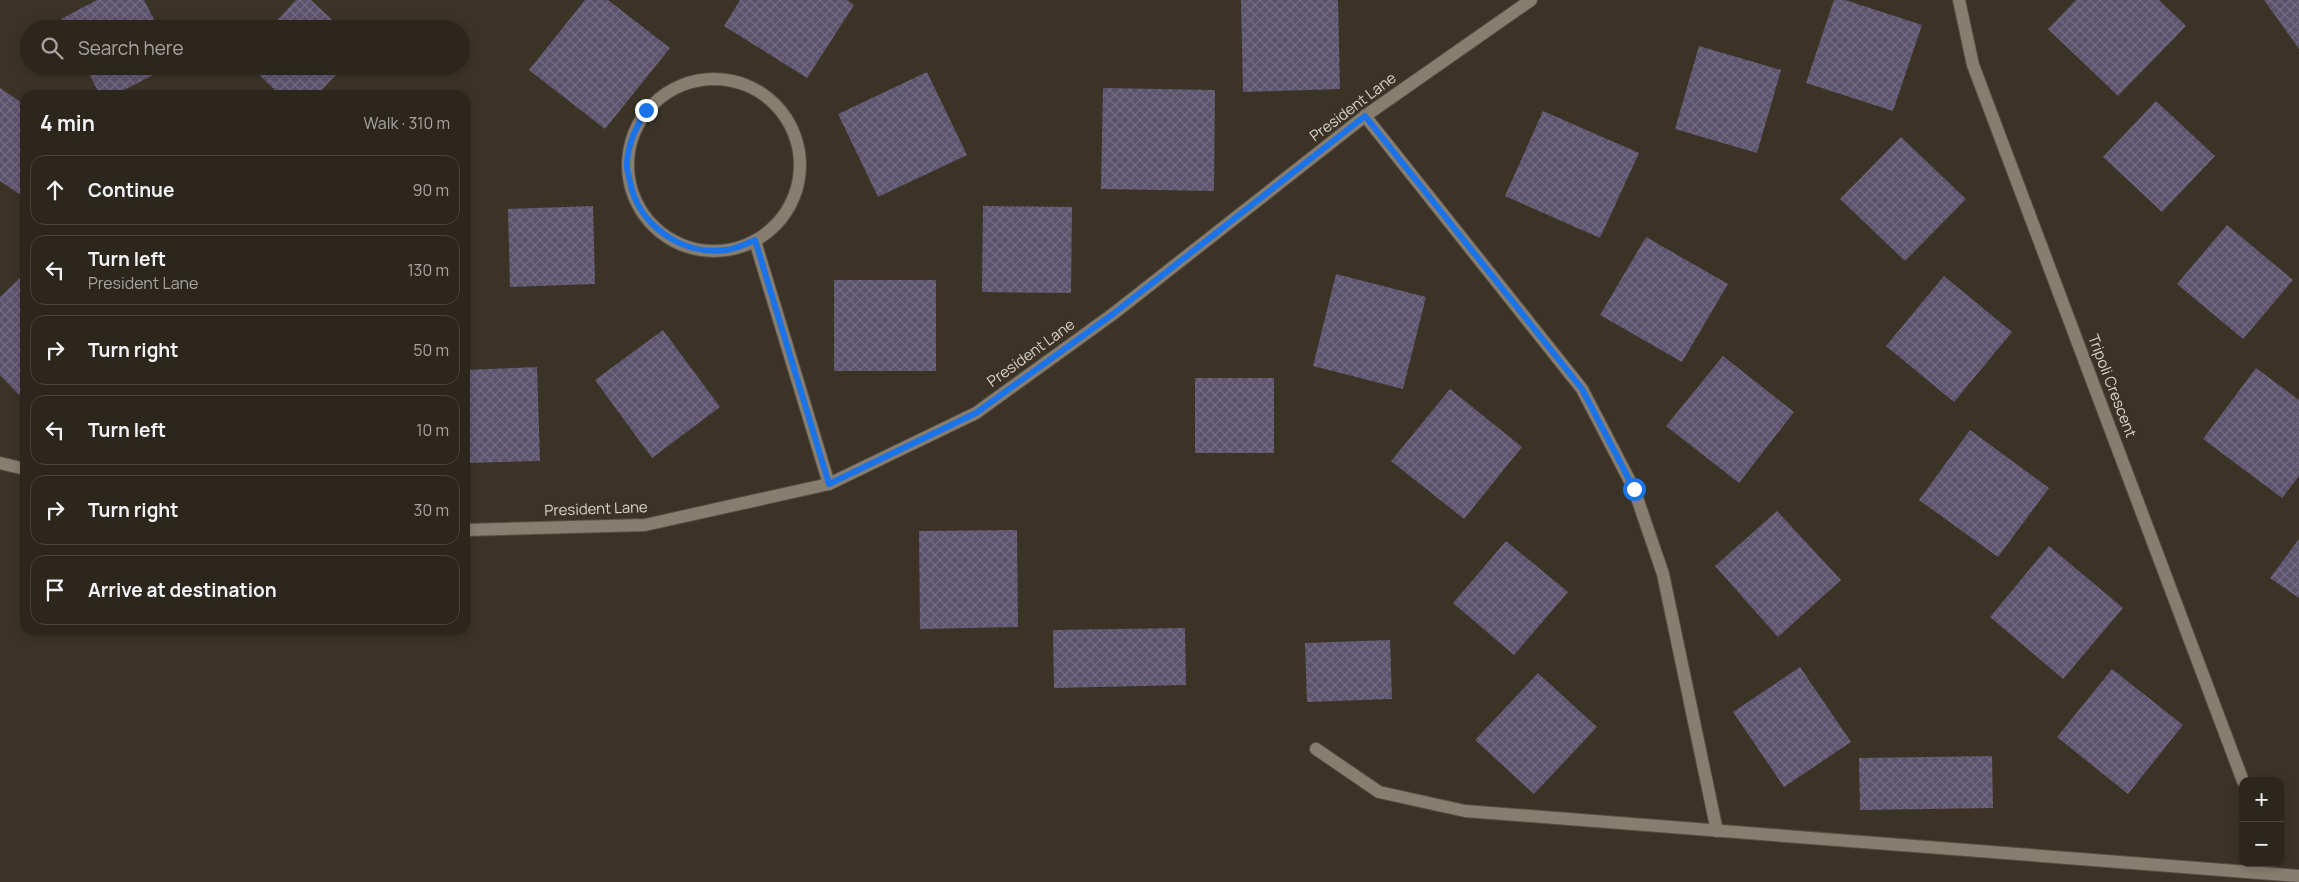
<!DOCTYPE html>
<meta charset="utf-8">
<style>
:root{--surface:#2c261c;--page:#383229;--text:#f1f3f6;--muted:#a6a5a3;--line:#48433b}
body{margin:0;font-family:Manrope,sans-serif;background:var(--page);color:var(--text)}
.controls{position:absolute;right:15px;bottom:15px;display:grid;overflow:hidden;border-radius:10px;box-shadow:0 2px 8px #0003}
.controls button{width:45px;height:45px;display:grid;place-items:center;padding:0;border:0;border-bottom:1px solid var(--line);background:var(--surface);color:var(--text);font:25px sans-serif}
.stop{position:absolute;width:15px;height:15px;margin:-11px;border:4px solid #1a73e8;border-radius:50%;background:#fff}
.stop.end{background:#1a73e8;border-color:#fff;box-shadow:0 1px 5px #0008}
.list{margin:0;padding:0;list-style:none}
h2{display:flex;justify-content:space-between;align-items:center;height:65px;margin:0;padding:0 20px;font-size:21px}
h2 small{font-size:16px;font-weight:400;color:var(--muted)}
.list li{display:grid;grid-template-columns:32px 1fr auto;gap:15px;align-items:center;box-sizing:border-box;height:70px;margin:0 10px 10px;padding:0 10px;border:1px solid var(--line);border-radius:15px}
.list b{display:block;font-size:19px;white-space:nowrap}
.list p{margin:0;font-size:16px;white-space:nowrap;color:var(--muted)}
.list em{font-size:16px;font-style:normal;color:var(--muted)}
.icon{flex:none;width:28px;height:28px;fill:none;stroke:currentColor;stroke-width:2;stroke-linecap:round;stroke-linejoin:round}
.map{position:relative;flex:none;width:2299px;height:882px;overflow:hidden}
.search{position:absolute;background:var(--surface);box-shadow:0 2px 8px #0003;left:20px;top:20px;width:450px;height:55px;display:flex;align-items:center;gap:12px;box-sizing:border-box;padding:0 18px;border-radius:28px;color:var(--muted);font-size:19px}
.panel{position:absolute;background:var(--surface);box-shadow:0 2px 8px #0003;left:20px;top:90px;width:450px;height:545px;border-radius:15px}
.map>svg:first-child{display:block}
.building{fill:url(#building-cross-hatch)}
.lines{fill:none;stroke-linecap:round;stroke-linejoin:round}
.minor-casing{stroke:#564e44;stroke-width:14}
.minor{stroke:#887e70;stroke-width:12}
.route{stroke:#1a73e8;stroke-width:6}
.labels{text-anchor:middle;stroke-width:4;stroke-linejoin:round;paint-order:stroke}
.street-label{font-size:15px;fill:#dbd5ce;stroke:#3b3326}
</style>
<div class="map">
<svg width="2299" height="882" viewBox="0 0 2299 882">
<defs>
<pattern id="building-cross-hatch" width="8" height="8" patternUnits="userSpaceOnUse" patternTransform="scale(1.25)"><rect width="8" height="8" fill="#5c536d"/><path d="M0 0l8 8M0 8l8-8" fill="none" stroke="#736b81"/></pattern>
</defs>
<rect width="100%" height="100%" fill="#3b3326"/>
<!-- building -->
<g class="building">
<polygon points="97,0 144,0 159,29 66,29 61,19"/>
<polygon points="296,0 311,0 342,29 269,29"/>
<polygon points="585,0 608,0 670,48 605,129 529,70"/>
<polygon points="740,0 847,0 854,5 807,78 724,26"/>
<polygon points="1241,0 1338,0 1340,89 1243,92"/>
<polygon points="1834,0 1845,0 1922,25 1893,111 1806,83"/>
<polygon points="2076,0 2159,0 2186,26 2118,96 2048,29"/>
<polygon points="2264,0 2299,0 2299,49"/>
<polygon points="1699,46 1781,70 1757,153 1675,129"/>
<polygon points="85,66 171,66 114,95 100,95"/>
<polygon points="250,66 344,66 317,95 280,95"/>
<polygon points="927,72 967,155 878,197 838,114"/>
<polygon points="0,88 25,105 25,198 0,181"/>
<polygon points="1103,88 1215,90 1214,191 1101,189"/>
<polygon points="2156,101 2215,156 2162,212 2103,157"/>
<polygon points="1543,111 1639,153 1600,238 1505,196"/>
<polygon points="1901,137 1966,199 1905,261 1840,199"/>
<polygon points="593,206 595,284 510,287 508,209"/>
<polygon points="983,206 1072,207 1071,293 982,292"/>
<polygon points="2227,225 2293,280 2243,339 2177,284"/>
<polygon points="1646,237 1728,284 1682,362 1600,315"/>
<polygon points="1336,274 1426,297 1403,389 1313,366"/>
<polygon points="1944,276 2012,332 1954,402 1886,346"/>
<polygon points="20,278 25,282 25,392 20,396 0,375 0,297"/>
<rect x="834" y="280" width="102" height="91"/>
<polygon points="663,330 720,407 652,458 595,380"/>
<polygon points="1723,356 1794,412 1739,483 1666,426"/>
<polygon points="537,367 540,461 465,463 465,370"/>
<polygon points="2256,368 2299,400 2299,476 2282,498 2203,439"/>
<rect x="1195" y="378" width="79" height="75"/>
<polygon points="1450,389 1522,447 1464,519 1391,461"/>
<polygon points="1970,430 2049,488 1998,557 1919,500"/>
<polygon points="1777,511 1841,580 1778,637 1715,566"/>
<polygon points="1017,530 1018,627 920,629 919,531"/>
<polygon points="2299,539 2299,598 2270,578"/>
<polygon points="1506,541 1568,592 1514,655 1453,603"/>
<polygon points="2049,546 2123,608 2063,679 1990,617"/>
<polygon points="1185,628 1186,685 1054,688 1053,630"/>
<polygon points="1390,640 1392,699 1307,702 1305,643"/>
<polygon points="1800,667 1851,742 1784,787 1733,712"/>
<polygon points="2112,669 2183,725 2128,794 2057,737"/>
<polygon points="1538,673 1597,727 1534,794 1475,740"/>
<polygon points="1992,756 1993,808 1860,810 1859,758"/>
</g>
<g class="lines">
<!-- minor casing -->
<g class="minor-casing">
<g id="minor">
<polyline points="1959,0 1973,65 2243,781"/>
<circle cx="714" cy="165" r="86"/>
<polyline points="1365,116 1582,389 1634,489 1663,574 1717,831"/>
<polyline points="755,241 829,484"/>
<polyline points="0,463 25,469"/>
<polyline points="465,530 645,525 829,484 976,413 1113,314 1365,116 1531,0"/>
<polyline points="1316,749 1379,792 1465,811 2299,876"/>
</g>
</g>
<!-- minor -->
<use href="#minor" class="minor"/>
</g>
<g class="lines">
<!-- route -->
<path class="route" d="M646 110C636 128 628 143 627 163 626 169 629 176 630 182 638 225 682 256 726 250 735 249 746 244 755 240L829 484 976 413 1113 314 1365 116 1582 389 1634 489"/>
</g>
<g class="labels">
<!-- street labels -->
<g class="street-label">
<text transform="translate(1353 107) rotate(-37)" y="5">President Lane</text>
<text transform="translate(1031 353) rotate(-36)" y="5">President Lane</text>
<text transform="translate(2112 386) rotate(69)" y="5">Tripoli Crescent</text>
<text transform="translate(596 509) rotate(-2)" y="5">President Lane</text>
</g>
</g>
</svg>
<div class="controls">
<button>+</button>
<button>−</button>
</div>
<div class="stop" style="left:1634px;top:489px"></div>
<div class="stop end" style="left:646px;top:110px"></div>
<div class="search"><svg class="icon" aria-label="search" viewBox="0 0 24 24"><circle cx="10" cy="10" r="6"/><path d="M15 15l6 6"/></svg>Search here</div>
<section class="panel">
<h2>4 min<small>Walk · 310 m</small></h2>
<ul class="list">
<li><svg class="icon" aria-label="ahead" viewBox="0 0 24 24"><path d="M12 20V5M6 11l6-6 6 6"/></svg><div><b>Continue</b></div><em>90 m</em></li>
<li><svg class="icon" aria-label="left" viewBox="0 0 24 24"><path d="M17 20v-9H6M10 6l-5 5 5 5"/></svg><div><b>Turn left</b><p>President Lane</p></div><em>130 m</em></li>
<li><svg class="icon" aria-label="right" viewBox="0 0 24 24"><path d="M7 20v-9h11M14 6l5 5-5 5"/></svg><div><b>Turn right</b></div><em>50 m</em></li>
<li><svg class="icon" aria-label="left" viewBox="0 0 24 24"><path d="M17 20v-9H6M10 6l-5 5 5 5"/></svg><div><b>Turn left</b></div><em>10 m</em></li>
<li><svg class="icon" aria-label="right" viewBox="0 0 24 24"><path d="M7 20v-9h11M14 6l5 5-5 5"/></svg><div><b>Turn right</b></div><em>30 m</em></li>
<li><svg class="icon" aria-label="arrive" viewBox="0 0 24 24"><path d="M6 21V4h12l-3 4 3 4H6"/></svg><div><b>Arrive at destination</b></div></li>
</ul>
</section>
</div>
